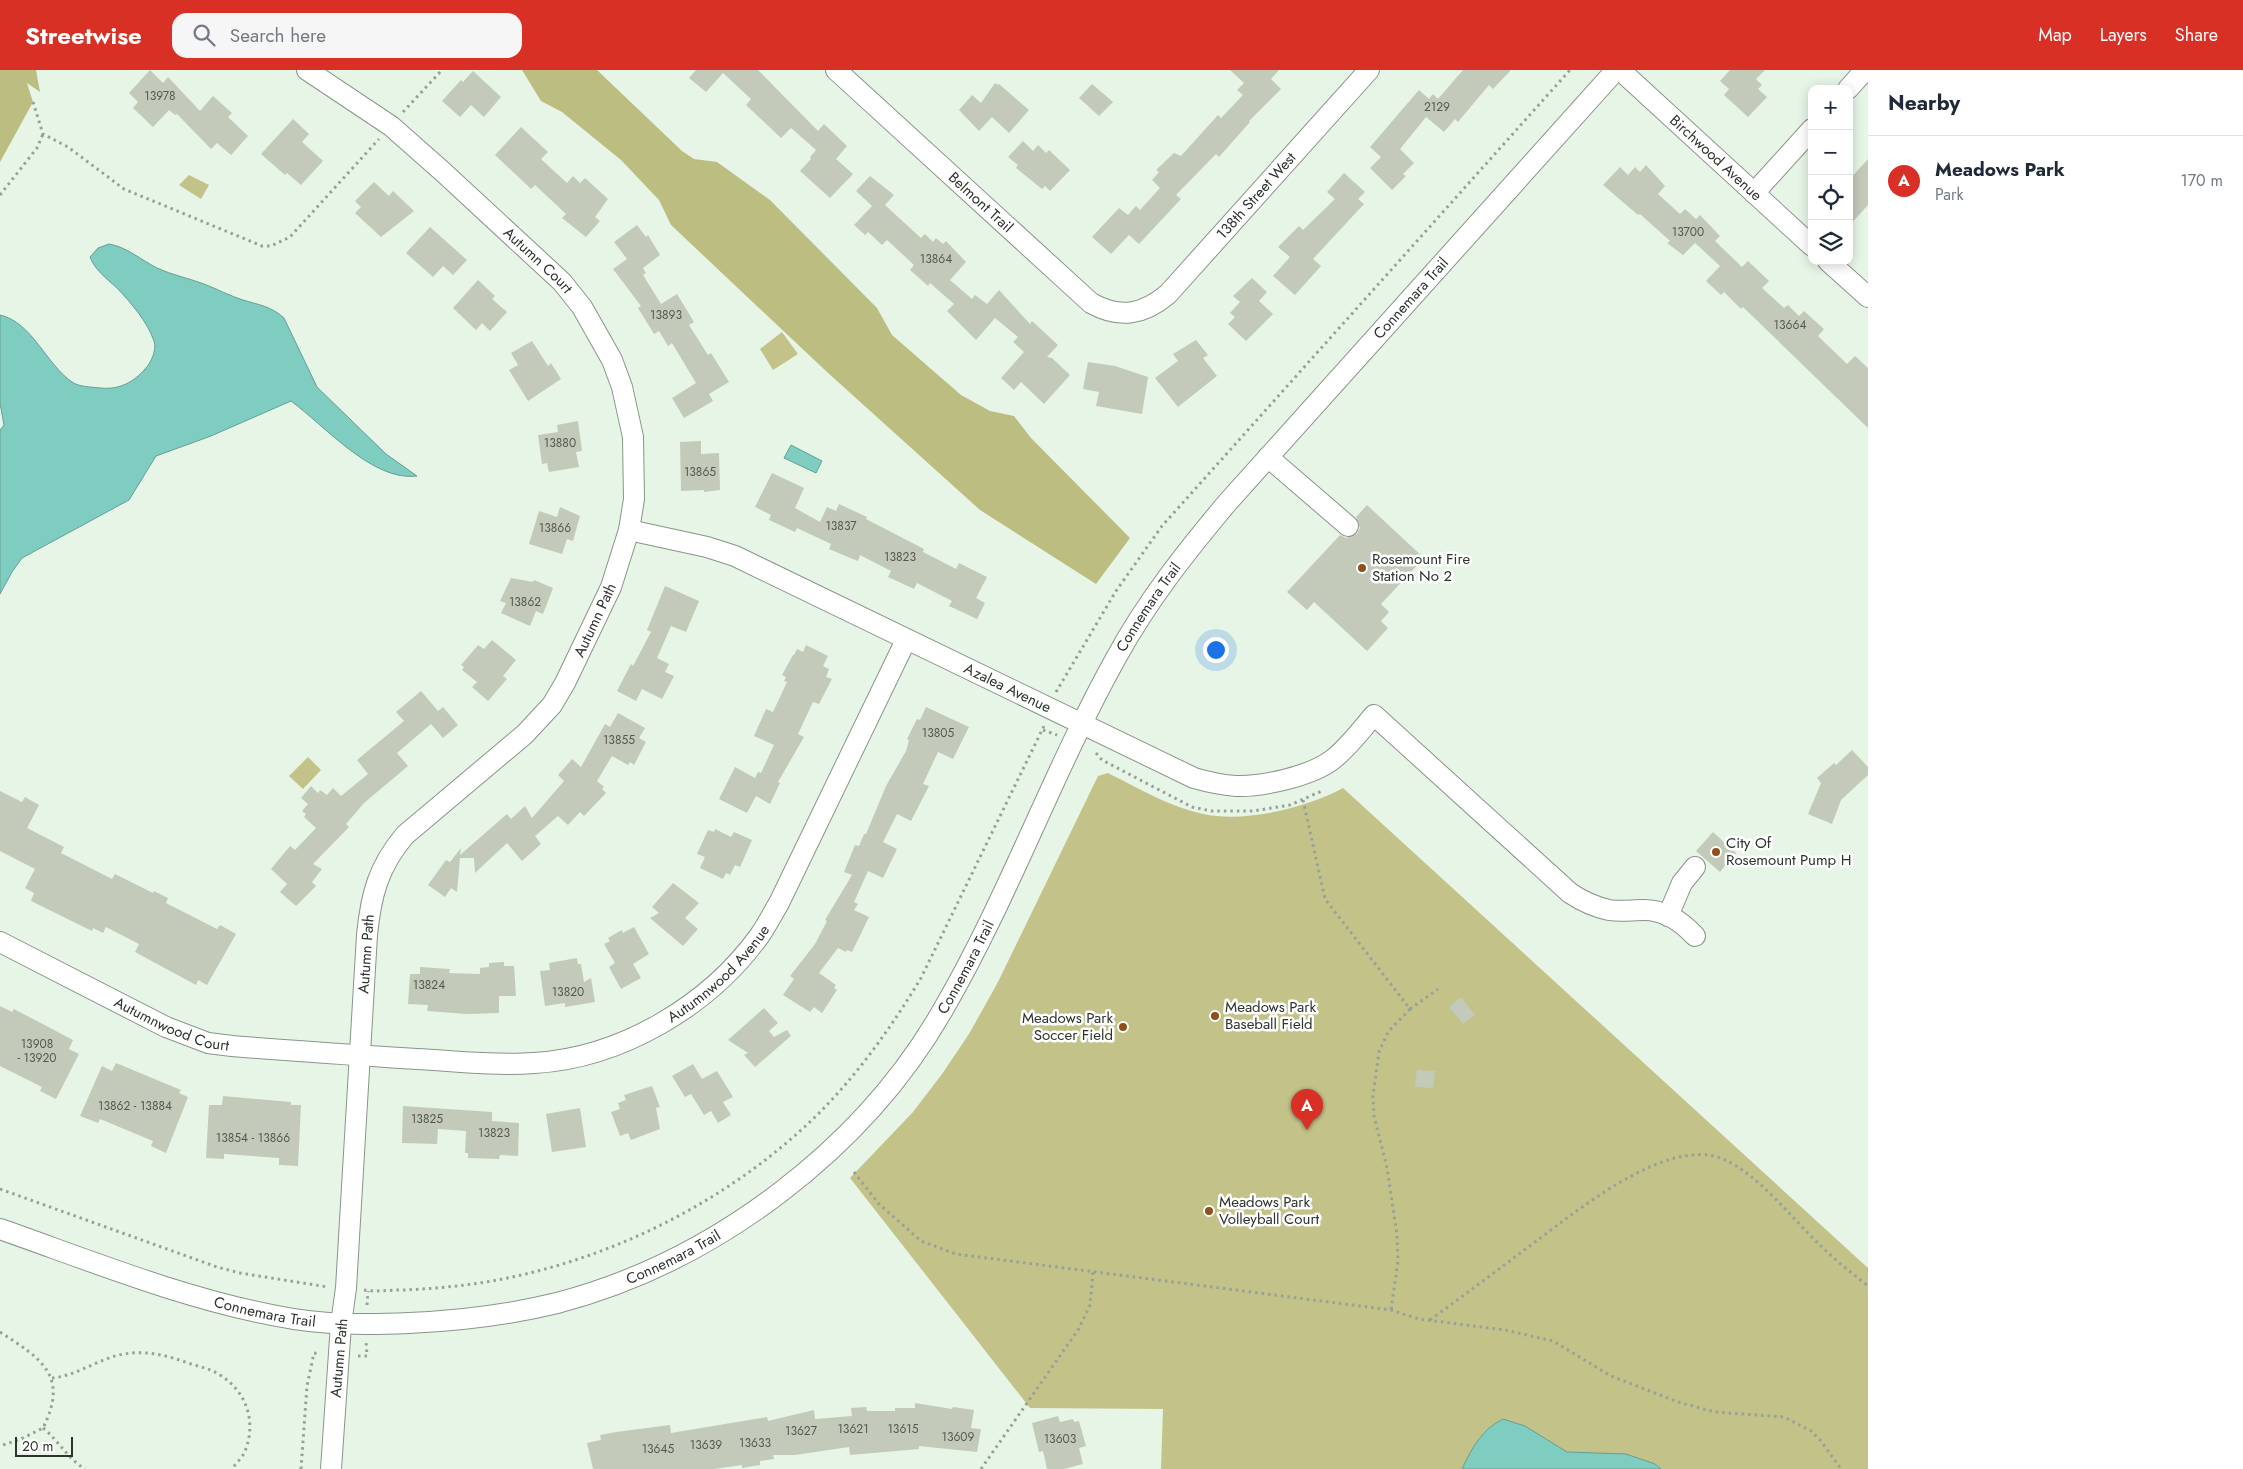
<!DOCTYPE html>
<meta charset="utf-8">
<style>
:root{--surface:#fff;--page:#f6f6f7;--text:#1f2937;--muted:#747a83;--line:#e0e1e3;--accent:#d93025}
body{margin:0;font-family:Jost,sans-serif;background:var(--page);color:var(--text)}
.controls{position:absolute;right:15px;top:15px;display:grid;overflow:hidden;border-radius:10px;box-shadow:0 2px 12px #0003}
.controls button{width:45px;height:45px;display:grid;place-items:center;padding:0;border:0;border-bottom:1px solid var(--line);background:var(--surface);color:var(--text);font:25px sans-serif}
.scale{position:absolute;left:15px;bottom:12px;width:58px;box-sizing:border-box;padding-left:5px;border:2px solid #2d332d;border-top:0;font-size:14px;line-height:18px;white-space:nowrap;color:#2d332d;-webkit-text-stroke:4px #fff;paint-order:stroke}
.you{position:absolute;left:1215px;top:579px;width:18px;height:18px;margin:-12px;border:4px solid #fff;border-radius:50%;background:#1a73e8;box-shadow:0 0 0 8px #1a73e833}
.badge{display:grid;place-items:center;width:32px;height:32px;border-radius:50%;background:var(--accent);color:#fff;font-size:16px;font-weight:700}
.pin{position:absolute;translate:-50% -41px;filter:drop-shadow(0 1px 2px #0008)}
.pin::after{content:'';position:absolute;top:26px;width:18px;height:15px;background:inherit;clip-path:polygon(0 0,100% 0,50% 100%)}
.list{margin:0;padding:0;list-style:none}
h2{display:flex;justify-content:space-between;align-items:center;height:65px;margin:0;padding:0 20px;font-size:21px}
h2 small{font-size:16px;font-weight:400;color:var(--muted)}
.list li{display:grid;grid-template-columns:32px 1fr auto;gap:15px;align-items:center;box-sizing:border-box;height:90px;padding:0 20px;border-top:1px solid var(--line)}
.list b{display:block;font-size:19px;white-space:nowrap}
.list p{margin:0;font-size:16px;white-space:nowrap;color:var(--muted)}
.list em{font-size:16px;font-style:normal;color:var(--muted)}
.icon{flex:none;width:28px;height:28px;fill:none;stroke:currentColor;stroke-width:2;stroke-linecap:round;stroke-linejoin:round}
.map{position:relative;flex:none;width:1868px;height:1399px;overflow:hidden}
header{display:flex;align-items:center;gap:30px;box-sizing:border-box;height:70px;padding:0 25px;background:var(--accent);color:#fff}
header strong{font-size:24px}
nav{display:flex;gap:28px;margin-inline-start:auto;font-size:18px}
.search{width:350px;height:45px;background:var(--page);display:flex;align-items:center;gap:12px;box-sizing:border-box;padding:0 18px;border-radius:15px;color:var(--muted);font-size:19px}
main{display:flex}
aside{flex:1;background:var(--surface)}
.map>svg:first-child{display:block}
.green{fill:#c2c289}
.forest{fill:#bcbd80}
.water{fill:#7ecdc0;stroke:#669f94}
.building{fill:#c3caba}
.lines{fill:none;stroke-linecap:round;stroke-linejoin:round}
.minor-casing{stroke:#889588;stroke-width:22}
.path{stroke:#97a197;stroke-width:3;stroke-dasharray:2.5 4;stroke-linecap:butt}
.minor{stroke:#fff;stroke-width:20}
.poi-dot{fill:#924f1e;stroke:#fff;stroke-width:2}
.labels{text-anchor:middle;stroke-width:5;stroke-linejoin:round;paint-order:stroke}
.number-label{font-size:12px;fill:#525950}
.street-label{font-size:15px;fill:#2d332d;stroke:#fff}
.poi-label{font-size:15px;fill:#2d332d;stroke:#fff;text-anchor:start}
</style>
<header>
<strong>Streetwise</strong>
<div class="search"><svg class="icon" aria-label="search" viewBox="0 0 24 24"><circle cx="10" cy="10" r="6"/><path d="M15 15l6 6"/></svg>Search here</div>
<nav><a>Map</a><a>Layers</a><a>Share</a></nav>
</header>
<main>
<div class="map">
<svg width="1868" height="1399" viewBox="0 0 1868 1399">
<rect width="100%" height="100%" fill="#e7f5e7"/>
<!-- green -->
<g class="green">
<polygon points="189,105 209,115 201,129 179,115"/>
<polygon points="782,262 798,284 773,300 760,279"/>
<polygon points="308,687 321,700 303,719 289,706"/>
<path d="M1108 703C1138 718 1170 737 1203 744 1245 753 1306 738 1343 718L1868 1198V1399H1161L1163 1339 1030 1338 850 1108 913 1042 942 1004 969 964 998 912 1098 706Z"/>
</g>
<!-- forest -->
<g class="forest">
<polygon points="0,0 36,0 40,22 27,13 33,32 0,92"/>
<polygon points="522,0 597,0 682,81 694,89 717,92 770,130 877,238 892,265 961,325 990,341 1014,346 1031,368 1130,468 1096,514 980,440 827,302 671,155 659,130 621,90 562,42 541,31"/>
</g>
<!-- water -->
<g class="water">
<path d="M109 174C127 177 141 190 157 198 172 205 188 208 204 214 217 219 230 226 243 230 259 235 271 236 284 248L317 317 386 384 417 406C373 412 325 356 291 331L211 366 156 386 129 430 22 488 12 502 0 524V360L4 355 0 333V245C32 252 46 294 72 312 79 317 92 317 101 318 119 320 134 312 145 299 151 293 157 280 154 271 147 251 131 233 117 218 106 208 95 200 90 187L98 178Z"/>
<polygon points="791,375 822,391 816,403 784,388"/>
<path d="M1503 1349 1525 1356 1567 1382 1626 1384 1655 1394 1661 1399H1462C1472 1378 1482 1359 1503 1349Z"/>
</g>
<!-- building -->
<g class="building">
<polygon points="150,0 163,13 168,7 200,41 213,26 232,43 228,47 248,66 231,85 217,73 211,79 177,44 175,45 169,40 153,57 133,38 138,32 129,23"/>
<polygon points="696,0 758,0 818,61 824,54 847,76 836,89 853,104 830,128 800,101 811,89 810,87 816,80 791,58 781,68 746,35 751,29 723,3 706,22 689,8"/>
<polygon points="1230,0 1279,0 1271,9 1281,19 1249,51 1250,52 1219,87 1216,84 1176,125 1181,129 1139,174 1129,165 1111,184 1092,167 1119,138 1128,145 1136,136 1140,140 1160,118 1152,110 1159,102 1156,100 1174,83 1181,86 1218,45 1221,48 1243,25 1237,20 1244,13"/>
<polygon points="1463,0 1511,0 1493,19 1489,15 1458,52 1455,49 1444,62 1426,47 1400,79 1414,93 1403,104 1406,106 1392,120 1370,98 1381,87 1370,77 1419,20 1429,29 1433,24 1438,29"/>
<polygon points="1730,0 1765,0 1756,9 1762,15 1758,19 1767,27 1748,47 1724,25 1729,19 1720,11"/>
<polygon points="473,1 501,27 484,47 471,35 460,47 442,31 461,10 463,12"/>
<polygon points="995,13 998,15 999,14 1029,40 1009,63 992,47 979,61 959,40 972,25 981,33"/>
<polygon points="1092,14 1113,32 1099,46 1079,28"/>
<polygon points="293,49 309,64 302,72 323,91 301,115 287,103 285,105 261,84"/>
<polygon points="521,57 548,82 541,89 567,113 573,106 580,113 585,108 608,129 595,147 600,151 586,167 562,148 566,144 535,115 531,119 495,85"/>
<polygon points="1023,71 1033,81 1038,75 1046,83 1049,80 1070,100 1050,121 1045,116 1042,119 1016,98 1018,95 1008,87"/>
<polygon points="1868,89 1868,135 1849,156 1849,110"/>
<polygon points="1646,95 1665,116 1658,124 1680,144 1685,139 1696,149 1700,145 1720,166 1715,171 1742,197 1748,191 1769,211 1762,218 1784,238 1788,235 1799,246 1804,241 1824,259 1818,266 1847,294 1855,286 1868,298 1868,358 1743,237 1741,239 1724,222 1721,225 1706,211 1720,196 1695,173 1683,185 1667,173 1670,171 1640,144 1638,145 1603,115 1620,97 1628,105 1635,97 1640,102"/>
<polygon points="1344,103 1365,122 1358,129 1364,134 1313,189 1321,196 1295,225 1273,206 1290,187 1278,177 1299,156 1303,160 1335,129 1327,122"/>
<polygon points="870,106 894,125 885,135 921,168 925,164 933,172 936,168 943,174 946,171 966,192 950,210 972,229 975,225 987,234 999,220 1030,254 1032,251 1058,275 1047,287 1052,288 1070,305 1044,334 1021,312 1014,320 1001,308 1024,282 1013,272 1018,267 995,248 976,270 947,241 954,234 930,213 928,216 910,200 914,195 887,170 882,175 868,162 865,165 854,155 872,136 856,121"/>
<polygon points="374,112 389,126 393,121 414,141 381,167 355,143 361,137 355,131"/>
<polygon points="637,155 646,167 648,165 660,185 643,198 646,203 643,205 661,234 677,224 694,252 689,255 708,285 711,283 729,312 709,324 713,331 684,348 672,328 696,313 672,273 668,276 659,261 654,264 638,238 641,236 613,199 627,189 614,172"/>
<polygon points="430,157 467,190 453,205 443,196 433,207 406,183"/>
<polygon points="1252,208 1267,222 1259,231 1273,244 1246,271 1228,254 1235,247 1230,243 1240,232 1233,226"/>
<polygon points="478,210 495,226 492,229 507,242 490,261 482,253 476,260 453,238"/>
<polygon points="1196,270 1208,285 1203,288 1217,306 1178,337 1155,308 1178,291 1173,284"/>
<polygon points="532,271 548,296 551,293 561,309 528,331 509,300 518,295 511,283"/>
<polygon points="1088,292 1115,296 1148,307 1142,344 1096,336 1099,322 1083,319"/>
<polygon points="578,351 582,381 576,382 579,397 549,402 547,393 542,394 538,365 558,362 557,355"/>
<polygon points="701,371 701,384 719,383 720,420 704,422 704,420 681,421 680,372"/>
<polygon points="772,403 804,418 795,438 820,452 827,437 836,441 839,434 867,447 866,449 924,479 923,482 956,499 959,493 987,507 976,528 985,533 977,549 949,536 952,531 917,513 914,519 888,507 891,501 860,485 858,491 848,487 829,479 831,474 797,458 795,462 769,450 771,445 755,437"/>
<polygon points="1367,435 1424,488 1381,534 1389,542 1381,551 1388,558 1367,581 1314,532 1307,540 1287,522 1340,465 1346,468 1357,464 1360,458 1356,447"/>
<polygon points="560,437 580,446 573,471 567,469 562,484 529,474 539,441 557,447"/>
<polygon points="511,508 533,512 534,510 553,518 543,544 536,541 530,556 501,543 506,533 500,531"/>
<polygon points="665,516 699,531 686,562 671,556 657,588 669,594 665,602 674,606 662,629 642,619 636,631 617,621 631,594 633,596 651,562 647,560"/>
<polygon points="492,570 516,590 503,606 507,609 488,631 472,617 477,612 462,600 464,597 461,595 478,575 484,579"/>
<polygon points="806,575 828,586 823,596 829,599 826,607 832,609 819,634 813,632 798,664 804,667 778,712 780,713 770,734 756,726 747,743 719,729 735,697 755,708 758,702 761,703 774,675 754,666 766,639 773,642 787,612 784,611 786,607 782,605 793,585 794,585 797,579 803,582"/>
<polygon points="421,621 438,641 443,637 458,655 443,668 431,654 397,683 408,696 364,733 346,754 349,757 313,794 322,799 312,812 316,816 296,836 280,822 287,814 271,799 290,776 295,780 316,758 304,747 306,744 302,741 308,734 301,728 311,716 318,723 320,720 327,725 333,718 341,726 368,704 357,690 404,651 396,642"/>
<polygon points="926,637 969,657 953,689 938,682 923,714 929,716 911,751 897,744 883,772 897,779 883,808 868,801 854,832 858,834 854,840 869,847 852,882 847,880 846,882 838,878 819,903 836,915 834,918 837,920 822,943 814,937 810,942 783,925 794,909 790,906 815,874 827,851 825,850 852,805 844,802 855,775 859,776 864,764 866,764 886,716 906,681 909,670 907,669 917,649 920,650"/>
<polygon points="618,643 645,658 639,668 646,672 634,695 630,692 628,695 612,686 597,711 604,717 602,719 606,723 584,746 580,742 568,755 558,746 535,766 541,774 522,791 507,773 475,803 474,788 460,788 457,822 451,818 445,827 428,815 446,790 450,792 461,778 460,785 507,744 511,749 525,736 532,748 564,711 558,705 572,689 581,697 605,654 610,657"/>
<polygon points="1852,680 1868,697 1868,705 1841,730 1832,754 1808,744 1821,713 1817,708 1834,693 1836,695"/>
<polygon points="0,721 22,732 25,727 39,735 27,758 64,777 61,783 112,809 115,804 153,823 154,821 168,828 166,833 217,859 220,855 236,864 207,915 198,910 196,915 135,882 139,874 106,857 103,863 93,858 92,861 31,831 34,823 25,818 35,799 0,781"/>
<polygon points="715,759 731,767 734,762 752,770 740,797 735,795 730,805 726,803 723,809 700,798 705,787 697,784 708,760 714,762"/>
<polygon points="1713,762 1736,783 1720,802 1696,781"/>
<polygon points="673,813 699,833 685,848 698,859 683,876 650,848 659,843 652,837"/>
<polygon points="634,857 649,884 633,894 641,908 621,919 609,897 615,893 604,874 610,871 608,868 622,860 623,863"/>
<polygon points="577,888 578,894 581,894 584,912 591,908 595,932 565,937 565,933 545,936 540,901 550,900 549,893"/>
<polygon points="504,892 504,896 514,896 516,926 499,926 499,943 467,944 427,941 428,935 408,934 410,904 420,904 420,897 450,899 449,903 480,904 480,898 489,897 489,893"/>
<polygon points="1461,927 1475,945 1463,954 1449,937"/>
<polygon points="0,936 12,942 14,939 73,970 69,979 79,984 56,1029 40,1021 42,1017 0,996"/>
<polygon points="764,938 778,953 769,961 774,967 787,960 791,966 755,997 744,985 748,983 728,970"/>
<polygon points="116,993 181,1020 179,1023 188,1027 166,1083 151,1076 153,1071 100,1049 98,1053 80,1046 102,996 112,1001"/>
<polygon points="693,994 702,1009 717,1001 733,1027 723,1032 731,1045 718,1053 711,1041 704,1045 691,1024 685,1027 672,1006"/>
<polygon points="1417,1000 1435,1001 1433,1018 1415,1017"/>
<polygon points="652,1016 660,1037 656,1038 660,1059 631,1070 628,1063 620,1066 611,1042 620,1039 618,1033 626,1030 624,1025"/>
<polygon points="223,1026 291,1032 291,1035 301,1035 298,1096 279,1095 279,1088 224,1084 224,1089 206,1088 209,1035 222,1035"/>
<polygon points="403,1036 492,1042 492,1051 519,1053 518,1086 500,1085 499,1089 468,1088 468,1083 465,1083 466,1061 438,1059 437,1074 402,1073"/>
<polygon points="580,1038 586,1077 552,1082 546,1044"/>
<polygon points="915,1333 952,1339 953,1337 974,1340 971,1358 981,1359 977,1382 919,1376 919,1379 850,1385 849,1377 795,1385 773,1385 774,1389 760,1391 760,1395 742,1398 742,1395 714,1399 593,1399 587,1373 601,1370 600,1365 616,1362 670,1355 671,1363 767,1347 768,1351 814,1340 815,1349 852,1346 851,1338 866,1337 867,1341 895,1341 895,1338 915,1338"/>
<polygon points="1058,1346 1060,1352 1073,1349 1074,1352 1079,1351 1086,1376 1079,1378 1083,1394 1064,1399 1047,1399 1043,1381 1039,1382 1032,1353"/>
</g>
<g class="lines">
<!-- minor casing -->
<g class="minor-casing">
<g id="minor">
<path id="s1" d="M307 0 391 56 442 101 562 212 582 237 612 290 622 317 633 367 634 429 629 460 611 517 565 613 552 635 525 664 405 765C378 797 371 825 367 865L346 1218 341 1254 331 1399"/>
<path id="s2" d="M836 0 1091 233C1120 249 1143 245 1168 224L1369 0"/>
<path id="s3" d="M1620 0 1812 176"/>
<polyline points="1848,19 1865,0"/>
<polyline points="1754,123 1812,59"/>
<polyline points="1828,191 1868,227"/>
<polyline points="1268,387 1348,456"/>
<path id="s4" d="M629 460 707 477 735 486 1194 708C1208 712 1222 715 1236 716 1262 717 1311 706 1332 690 1348 678 1361 660 1374 645L1570 823C1582 831 1595 837 1609 840 1621 842 1632 840 1644 840 1665 840 1682 852 1695 866"/>
<polyline points="1668,846 1682,813 1695,797"/>
<path id="s5" d="M0 872 166 957 208 973 232 976C294 981 355 985 417 989 455 991 495 996 534 993 621 988 709 936 760 865 767 855 773 843 779 833L906 570"/>
<path id="s6" d="M0 1159C91 1191 182 1228 277 1246 321 1255 365 1255 409 1253 460 1251 508 1245 557 1233 714 1192 864 1079 944 938 1009 826 1053 701 1116 588 1147 531 1186 482 1227 433L1616 0"/>
</g>
</g>
<!-- path -->
<g class="path">
<polyline points="33,32 43,64 68,77 124,119 262,176 271,176 290,167 379,69"/>
<polyline points="403,42 442,0"/>
<polyline points="0,125 37,78 43,64"/>
<polyline points="1056,622 1116,521 1162,456 1570,0"/>
<polyline points="1043,660 1057,665"/>
<polyline points="1096,683 1102,690 1192,737 1211,741 1253,741 1290,735 1324,720"/>
<polyline points="1303,730 1325,829 1410,939 1388,962 1379,982 1373,1026 1374,1046 1387,1098 1397,1165 1398,1191 1391,1240"/>
<polyline points="1410,939 1438,919"/>
<polyline points="854,1102 879,1134 921,1171 956,1184 1391,1240 1419,1249 1505,1260 1553,1271 1611,1306 1678,1332 1715,1342 1784,1347 1811,1361 1821,1371 1841,1399"/>
<polyline points="0,1119 217,1197 240,1203 328,1217"/>
<path d="M364 1220C376 1222 389 1220 402 1220 432 1219 462 1216 492 1211 610 1190 727 1132 814 1048 856 1007 891 958 921 908L1044 656"/>
<polyline points="367,1235 368,1221"/>
<path d="M1430 1250C1463 1226 1495 1202 1527 1178 1571 1146 1665 1065 1723 1089 1760 1105 1793 1150 1822 1177 1836 1191 1852 1203 1868 1216"/>
<path d="M0 1262C42 1289 69 1306 43 1358L21 1369 0 1376"/>
<polyline points="358,1286 367,1286 366,1271"/>
<path d="M52 1308C77 1306 99 1288 124 1284 148 1280 169 1286 191 1294 201 1297 211 1299 220 1305 246 1321 257 1351 245 1381 243 1387 236 1393 232 1399"/>
<path d="M43 1358C59 1371 67 1388 85 1399"/>
<polyline points="301,1399 307,1316 314,1283 320,1284"/>
<polyline points="981,1399 1078,1260 1090,1235 1093,1202"/>
</g>
<!-- minor -->
<use href="#minor" class="minor"/>
</g>
<!-- markers -->
<g class="poi-dot">
<circle cx="1362" cy="498" r="5"/>
<circle cx="1716" cy="782" r="5"/>
<circle cx="1215" cy="946" r="5"/>
<circle cx="1123" cy="957" r="5"/>
<circle cx="1209" cy="1141" r="5"/>
</g>
<g class="labels">
<!-- number labels -->
<g class="number-label">
<text x="160" y="30">13978</text>
<text x="1437" y="41">2129</text>
<text x="1688" y="166">13700</text>
<text x="936" y="193">13864</text>
<text x="666" y="249">13893</text>
<text x="1790" y="259">13664</text>
<text x="560" y="377">13880</text>
<text x="700" y="406">13865</text>
<text x="841" y="460">13837</text>
<text x="555" y="462">13866</text>
<text x="900" y="491">13823</text>
<text x="525" y="536">13862</text>
<text x="938" y="667">13805</text>
<text x="619" y="674">13855</text>
<text x="429" y="919">13824</text>
<text x="568" y="926">13820</text>
<text x="37" y="978">13908<tspan x="37" dy="14">- 13920</tspan></text>
<text x="135" y="1040">13862 - 13884</text>
<text x="427" y="1053">13825</text>
<text x="494" y="1067">13823</text>
<text x="253" y="1072">13854 - 13866</text>
<text x="853" y="1363">13621</text>
<text x="903" y="1363">13615</text>
<text x="801" y="1365">13627</text>
<text x="958" y="1371">13609</text>
<text x="1060" y="1373">13603</text>
<text x="755" y="1377">13633</text>
<text x="706" y="1379">13639</text>
<text x="658" y="1383">13645</text>
</g>
<!-- street labels -->
<g class="street-label">
<text dy="5" stroke="none"><textPath href="#s3" startOffset="130">Birchwood Avenue</textPath></text>
<text dy="5" stroke="none"><textPath href="#s2" startOffset="561">138th Street West</textPath></text>
<text dy="5" stroke="none"><textPath href="#s2" startOffset="196">Belmont Trail</textPath></text>
<text dy="5" stroke="none"><textPath href="#s1" startOffset="300">Autumn Court</textPath></text>
<text dy="5" stroke="none"><textPath href="#s6" startOffset="1928">Connemara Trail</textPath></text>
<text dy="5" stroke="none"><textPath href="#s6" startOffset="1522">Connemara Trail</textPath></text>
<text transform="translate(595 550) rotate(-65)" y="5">Autumn Path</text>
<text dy="5" stroke="none"><textPath href="#s4" startOffset="412">Azalea Avenue</textPath></text>
<text transform="translate(366 884) rotate(-86)" y="5">Autumn Path</text>
<text dy="5" stroke="none"><textPath href="#s6" startOffset="1118">Connemara Trail</textPath></text>
<text dy="5" stroke="none"><textPath href="#s5" startOffset="769">Autumnwood Avenue</textPath></text>
<text dy="5" stroke="none"><textPath href="#s5" startOffset="191">Autumnwood Court</textPath></text>
<text dy="5" stroke="none"><textPath href="#s6" startOffset="698">Connemara Trail</textPath></text>
<text dy="5" stroke="none"><textPath href="#s6" startOffset="278">Connemara Trail</textPath></text>
<text transform="translate(339 1288) rotate(-85)" y="5">Autumn Path</text>
</g>
<!-- poi labels -->
<g class="poi-label">
<text x="1372" y="494">Rosemount Fire<tspan x="1372" dy="17">Station No 2</tspan></text>
<text x="1726" y="778">City Of<tspan x="1726" dy="17">Rosemount Pump H</tspan></text>
<text x="1225" y="942">Meadows Park<tspan x="1225" dy="17">Baseball Field</tspan></text>
<text x="1113" y="953" text-anchor="end">Meadows Park<tspan x="1113" dy="17">Soccer Field</tspan></text>
<text x="1219" y="1137">Meadows Park<tspan x="1219" dy="17">Volleyball Court</tspan></text>
</g>
</g>
</svg>
<div class="controls">
<button>+</button>
<button>−</button>
<button><svg class="icon" aria-label="locate" viewBox="0 0 24 24"><circle cx="12" cy="12" r="6"/><path d="M12 2v4M12 18v4M2 12h4M18 12h4"/></svg></button>
<button><svg class="icon" aria-label="layers" viewBox="0 0 24 24"><path d="M12 4l9 5-9 5-9-5zM3 14l9 5 9-5"/></svg></button>
</div>
<div class="scale">20 m</div>
<div class="you"></div>
<div class="pin badge" style="left:1307px;top:1060px">A</div>
</div>
<aside>
<h2>Nearby<small></small></h2>
<ul class="list">
<li><span class="badge">A</span><div><b>Meadows Park</b><p>Park</p></div><em>170 m</em></li>
</ul>
</aside>
</main>
